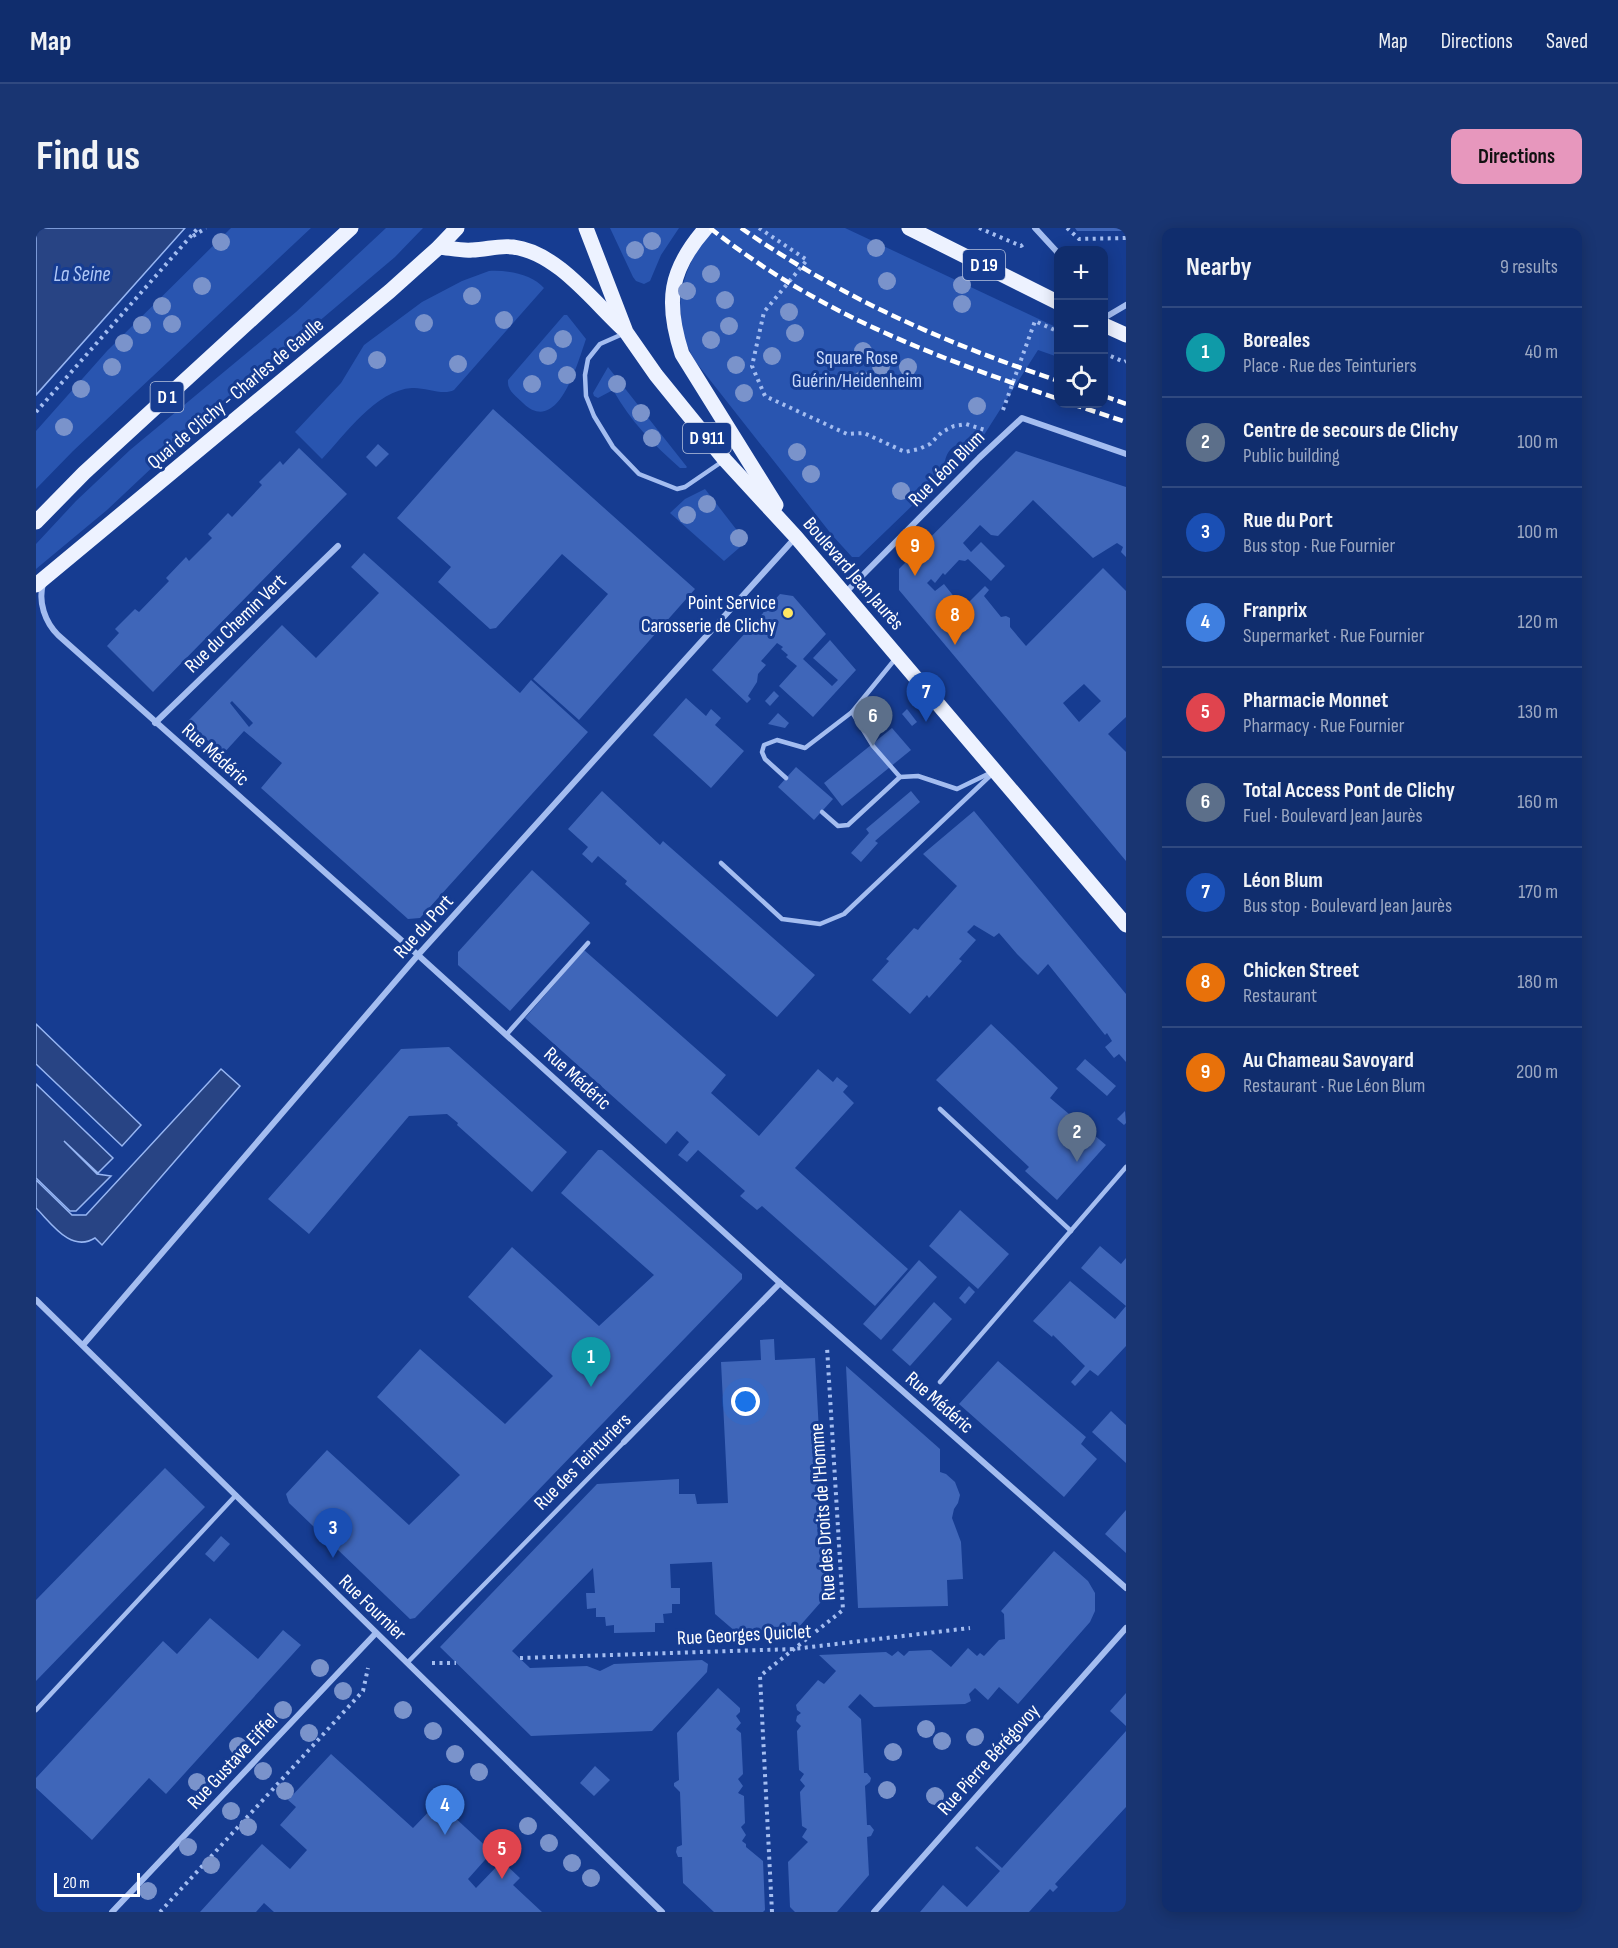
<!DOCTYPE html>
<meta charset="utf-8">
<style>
:root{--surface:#102d6d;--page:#193572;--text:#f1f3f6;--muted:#9ca8c2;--line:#304980;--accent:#e797bd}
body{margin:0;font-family:"Sofia Sans Condensed",sans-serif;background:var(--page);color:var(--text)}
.controls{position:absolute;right:18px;top:18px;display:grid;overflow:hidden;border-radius:12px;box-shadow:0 3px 15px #0003}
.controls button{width:54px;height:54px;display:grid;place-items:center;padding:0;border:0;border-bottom:2px solid var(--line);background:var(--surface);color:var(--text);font:30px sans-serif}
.scale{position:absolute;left:18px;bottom:15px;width:86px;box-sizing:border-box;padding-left:6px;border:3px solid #fff;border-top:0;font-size:16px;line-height:21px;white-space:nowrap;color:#fff;-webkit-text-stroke:4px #163c91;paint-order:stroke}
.you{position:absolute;left:710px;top:1174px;width:21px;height:21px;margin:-15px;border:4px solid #fff;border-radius:50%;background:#1a73e8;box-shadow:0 0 0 9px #1a73e833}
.badge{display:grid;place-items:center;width:39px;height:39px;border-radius:50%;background:var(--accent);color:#fff;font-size:20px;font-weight:700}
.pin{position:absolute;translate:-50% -50px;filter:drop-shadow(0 2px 3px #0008)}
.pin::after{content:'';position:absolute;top:32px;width:21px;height:18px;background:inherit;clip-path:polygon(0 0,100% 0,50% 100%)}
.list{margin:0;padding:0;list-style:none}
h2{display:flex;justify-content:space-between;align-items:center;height:78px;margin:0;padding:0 24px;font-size:26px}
h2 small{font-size:20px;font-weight:400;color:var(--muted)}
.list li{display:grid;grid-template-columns:39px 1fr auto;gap:18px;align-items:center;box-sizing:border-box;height:90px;padding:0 24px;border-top:2px solid var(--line)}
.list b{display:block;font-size:22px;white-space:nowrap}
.list p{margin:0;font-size:20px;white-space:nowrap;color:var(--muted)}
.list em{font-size:20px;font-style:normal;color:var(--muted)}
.icon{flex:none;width:33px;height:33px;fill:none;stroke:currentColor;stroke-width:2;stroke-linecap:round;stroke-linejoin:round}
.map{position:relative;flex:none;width:1090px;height:1684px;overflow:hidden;border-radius:12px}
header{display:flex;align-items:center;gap:36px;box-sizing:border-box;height:84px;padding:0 30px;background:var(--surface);border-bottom:2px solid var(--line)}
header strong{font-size:28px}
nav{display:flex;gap:33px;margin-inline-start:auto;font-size:21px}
.intro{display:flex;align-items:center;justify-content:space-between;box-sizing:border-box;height:144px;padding:0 36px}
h1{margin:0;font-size:42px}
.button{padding:15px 27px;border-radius:12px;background:var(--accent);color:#111;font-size:21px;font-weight:700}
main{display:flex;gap:36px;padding:0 36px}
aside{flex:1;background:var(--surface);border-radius:12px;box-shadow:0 3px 15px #0003}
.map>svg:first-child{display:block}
.green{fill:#2955b0}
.water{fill:#284484;stroke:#97b6f3;stroke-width:1.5}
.building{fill:#3f66b9;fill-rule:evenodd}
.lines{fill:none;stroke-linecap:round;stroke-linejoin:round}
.path{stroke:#a4bdf0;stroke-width:4;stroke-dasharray:3 4.5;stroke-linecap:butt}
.service{stroke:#a4bdf0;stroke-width:4.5}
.minor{stroke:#a4bdf0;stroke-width:6}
.primary{stroke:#edf2ff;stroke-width:15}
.rail{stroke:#fff;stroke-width:4.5;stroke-dasharray:10 4.5;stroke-linecap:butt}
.tree{fill:#7a93cb}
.poi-dot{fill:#ffe663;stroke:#163c91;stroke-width:2}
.labels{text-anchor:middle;stroke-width:6;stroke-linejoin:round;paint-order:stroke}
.shield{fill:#163c91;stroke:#b9c4de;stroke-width:1.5}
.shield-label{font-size:18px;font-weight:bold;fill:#fff}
.park-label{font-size:20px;fill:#cbdbfb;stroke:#163c91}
.street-label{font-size:20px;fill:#fff;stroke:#163c91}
.poi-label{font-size:20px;fill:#fff;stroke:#163c91;text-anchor:end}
.water-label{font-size:21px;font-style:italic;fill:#b0c8f7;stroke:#163c91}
</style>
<header>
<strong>Map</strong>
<nav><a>Map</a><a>Directions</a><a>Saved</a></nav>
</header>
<div class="intro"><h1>Find us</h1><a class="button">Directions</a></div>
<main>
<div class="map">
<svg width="1090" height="1684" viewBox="0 0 1090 1684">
<rect width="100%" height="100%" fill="#163c91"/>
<!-- green -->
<g class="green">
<polygon points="195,0 275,0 37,223 0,261 0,203 71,123"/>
<polygon points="350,0 387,0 359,29 172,187 71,282 0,341 0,316 40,273 94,222 260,84"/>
<polygon points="574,0 643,0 625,27 614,53 608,56 600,53 597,49"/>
<path d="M678 0H809L1022 100V129L1002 122 941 218C922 208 904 224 910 245L823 329H816L796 307 659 133C632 88 644 38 678 0Z"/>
<path d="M453 43C472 42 496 46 508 60L418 162C407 168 389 159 376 160 340 162 309 207 286 231L259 204 305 155 328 117 386 74 426 53Z"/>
<path d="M528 87H531L550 111C542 134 522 209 487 175 480 168 471 163 472 152Z"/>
<path d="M572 139 651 239 650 240H644C617 216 595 194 577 162L562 170 558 168 557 165Z"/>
<polygon points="669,261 710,314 688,333 634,285 649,271"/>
</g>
<!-- water -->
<g class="water">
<polygon points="0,0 149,0 0,167"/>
<polygon points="0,796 105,897 86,918 0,836"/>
<path d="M185 841 204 858 66 1017 59 1010C35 1025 16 996 0 980V952L36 987H50Z"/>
<polygon points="0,856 77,930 62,945 28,913 61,946 75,948 40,983 34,983 0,950"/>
</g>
<!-- building -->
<g class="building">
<polygon points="1039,0 1090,0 1090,3 1041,3"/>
<polygon points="457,181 659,361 543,492 497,451 572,366 526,326 460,400 454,401 402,354 415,339 361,290"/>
<polygon points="342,216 353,226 340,239 330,229"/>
<polygon points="263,220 311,266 117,464 71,418 83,405 79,401 99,381 103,384 133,353 130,350 150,329 153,333 176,310 172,306 192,285 196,289 226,257 223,254 244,233 247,237"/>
<path d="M980 223 1090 259V329L1085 324 1087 319 1081 315 1057 330 997 272 962 308 955 307 944 297 927 315 935 324 945 314 969 338 955 353 932 331 929 333 923 332 909 347 907 345 899 355 895 351 891 355 899 363 908 356 927 380 949 358 953 362 948 368 965 389 970 388 974 390V399L990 418 1067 340 1090 363V489L1072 506 1090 524V633L863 362V341ZM1048 456 1065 473 1043 494 1027 475Z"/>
<path d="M328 325 484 465 495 452 552 504 384 690 372 691 225 560 246 535 208 503 187 526 151 494 246 397 280 430 343 365 315 339ZM196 473 217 495 213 499 194 475Z"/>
<polygon points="744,366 757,368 790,406 767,431 796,458 802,452 777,430 794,412 820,442 777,489 743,458 761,438 750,429 752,427 745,421 747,419 741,415 725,433 730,437 722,446 721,454 712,468 715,471 711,475 676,442"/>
<polygon points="738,463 743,468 734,478 729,473"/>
<polygon points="650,470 670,488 675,481 685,490 679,497 708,523 675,560 617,507"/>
<polygon points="871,481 881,494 876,498 866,486"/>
<polygon points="742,485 753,495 749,500 732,496"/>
<polygon points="856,500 875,522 806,578 788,555"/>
<polygon points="760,539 797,571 778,592 742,559"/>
<polygon points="566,563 624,617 627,613 779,747 741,789 589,656 591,653 562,628 556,635 546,626 552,619 532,601"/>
<polygon points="875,563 884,574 839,613 842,615 825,634 815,625 833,605 830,601"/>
<polygon points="938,583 1090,766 1090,834 1083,826 1078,830 1069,819 1076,813 1071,805 1069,807 1012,736 1002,747 981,726 963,705 958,709 938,697 931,704 940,712 923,731 926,733 893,770 891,767 874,786 836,752 853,733 850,731 878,700 882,702 885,698 921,658 887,626"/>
<polygon points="496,642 554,695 474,783 422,737 422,724"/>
<polygon points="548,722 690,847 675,865 723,908 782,841 797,854 801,849 812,858 807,864 818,875 759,940 872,1041 839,1078 726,978 721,982 704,968 709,963 662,922 651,934 642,927 653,914 641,903 630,916 489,790"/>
<polygon points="955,796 1022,860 1014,870 1070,917 1021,972 989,943 993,939 900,852"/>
<polygon points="413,819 531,924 496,964 421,897 422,895 411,886 373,888 273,1006 232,971 365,821"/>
<polygon points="1049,831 1080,858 1071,868 1040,841"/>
<polygon points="1089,883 1090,895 1088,897 1081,891"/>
<polygon points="562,922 566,922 706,1046 706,1051 379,1390 374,1391 253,1275 250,1266 291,1222 373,1297 424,1247 341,1169 384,1121 469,1196 517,1148 432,1069 476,1019 563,1098 618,1047 525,965"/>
<polygon points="924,982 973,1026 942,1061 893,1018"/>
<polygon points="1064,1018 1085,1036 1090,1030 1090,1078 1045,1040"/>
<polygon points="883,1032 901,1049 845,1112 827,1096"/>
<polygon points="1034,1053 1079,1091 1090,1078 1090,1118 1062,1148 1054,1142 1039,1158 1035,1154 1049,1138 1017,1107 1016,1109 997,1093"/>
<polygon points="933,1058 939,1064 929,1076 923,1070"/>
<polygon points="898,1074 916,1091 874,1138 856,1122"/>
<polygon points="738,1111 739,1132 779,1130 791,1351 785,1360 792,1366 755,1408 707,1410 679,1386 676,1334 634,1336 635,1360 644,1360 644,1376 636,1376 636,1385 627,1386 628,1395 619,1395 619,1404 578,1405 578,1397 570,1398 569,1389 560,1389 560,1380 551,1381 550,1365 559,1365 557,1340 476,1423 494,1440 551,1438 564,1443 578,1436 666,1432 672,1436 671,1444 616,1503 495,1508 404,1419 561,1256 643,1251 643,1266 659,1266 661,1276 692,1275 685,1134 725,1132 724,1112"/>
<polygon points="962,1133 1050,1209 1045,1216 1061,1231 1028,1269 923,1176"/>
<polygon points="810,1138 904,1221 904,1244 910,1246 919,1254 924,1267 922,1275 918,1281 916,1290 925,1314 927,1351 911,1352 912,1378 822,1380"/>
<polygon points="1075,1183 1090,1197 1090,1235 1056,1204"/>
<polygon points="129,1240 169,1279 0,1453 0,1372"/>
<polygon points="1090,1282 1090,1325 1069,1306"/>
<polygon points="185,1308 194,1316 178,1334 169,1326"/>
<polygon points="1018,1323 1052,1353 1059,1365 1059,1383 1054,1394 982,1476 963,1459 952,1472 939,1460 933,1466 935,1473 929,1476 838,1479 824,1466 812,1479 825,1491 828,1545 831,1545 835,1550 834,1554 829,1558 831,1597 834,1597 838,1602 835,1608 831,1609 833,1647 801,1684 759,1684 754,1679 752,1634 772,1614 766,1609 771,1601 766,1598 764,1564 769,1558 764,1552 768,1546 763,1542 761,1503 765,1498 760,1493 761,1488 765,1485 761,1482 760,1477 782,1452 788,1456 800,1443 783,1427 850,1424 856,1428 862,1423 868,1428 873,1423 895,1422 915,1439 932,1420 941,1428 944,1425 948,1428 963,1412 969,1411 968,1386 965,1383"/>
<polygon points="174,1390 222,1431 247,1402 265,1417 130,1566 113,1550 56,1612 0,1560 0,1550 127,1413 141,1426"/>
<polygon points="682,1460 704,1480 704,1484 700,1488 705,1495 700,1501 705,1505 707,1546 702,1551 707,1558 702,1565 708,1568 709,1595 705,1599 710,1607 706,1613 710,1616 710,1619 727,1633 729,1682 727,1684 678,1684 647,1655 646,1629 642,1629 640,1624 641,1619 646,1617 644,1564 638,1558 638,1555 643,1552 641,1505"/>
<polygon points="1090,1465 1090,1498 1074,1483"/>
<polygon points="1090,1503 1090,1579 1019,1656 1022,1659 1017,1664 1014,1661 993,1684 884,1684 907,1657 931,1679 964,1643 939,1620 941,1618 966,1640"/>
<polygon points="295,1526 377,1600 402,1574 456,1624 432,1651 440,1660 466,1633 484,1650 477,1657 506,1684 238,1684 228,1675 220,1684 164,1684 226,1616 254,1641 271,1622 244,1597 260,1579 252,1572"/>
<polygon points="559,1538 574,1552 558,1568 544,1555"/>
</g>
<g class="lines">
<!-- path -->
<g class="path">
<polyline points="723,0 771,32 728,84 716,138 729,168 811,206 828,205 869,224 883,221 894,216 906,204 918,198 930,196 949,202"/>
<polyline points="943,0 985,18 989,15"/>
<polyline points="1031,0 1043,11 1090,10"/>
<polyline points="157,8 170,0"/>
<polyline points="1068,125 1088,134 1090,133"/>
<polyline points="967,182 999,93 1023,104"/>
<polyline points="0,184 162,0"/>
<polyline points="484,1430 758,1421 934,1400"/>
<polyline points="396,1435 420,1435"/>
<polyline points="124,1684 327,1463 332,1440"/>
<polyline points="736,1684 724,1448 807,1382 791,1119"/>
</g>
<!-- service -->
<g class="service">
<polyline points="589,105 564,116 552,131 549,147 550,168 558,188 577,219 603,246 641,261 649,259 687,233"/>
<polyline points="860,430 816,484 837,518 864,549 882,548 921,561 954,545"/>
<polyline points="750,550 729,531 726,524 728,517 741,512 769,520 816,484"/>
<polyline points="786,584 802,598 812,597 864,549"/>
<polyline points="685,635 746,691 784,696 808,686 957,545"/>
<polyline points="470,807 552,715"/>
<polyline points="904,881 1035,1003"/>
<polyline points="904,1154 1090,939"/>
<polyline points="371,1435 588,1214"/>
<polyline points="0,1482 200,1267"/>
</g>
<!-- minor -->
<g class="minor">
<polyline points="999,0 1023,26"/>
<polyline points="1068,90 1090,77"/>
<path d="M7 356C2 374 9 394 22 407L382 727 744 1055 1090 1360"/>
<polyline points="809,365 943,230 986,190 1090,226"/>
<polyline points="119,495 302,318"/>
<polyline points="0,1072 626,1684"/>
<polyline points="47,1117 382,727 759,310"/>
<polyline points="588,1214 744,1055"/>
<polyline points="76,1684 340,1405"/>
<polyline points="838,1684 1090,1400"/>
</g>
<!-- primary -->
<g class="primary">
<polyline points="550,0 590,104 620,147 689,232 760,309 1090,697"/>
<path d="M670 0C633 42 629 74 646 126L740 277"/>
<polyline points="873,0 1023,75"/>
<path d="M403 19C414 20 425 23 436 22 450 22 462 17 477 19 520 24 556 72 586 100"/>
<polyline points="1068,97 1090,107"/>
<polyline points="0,294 48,245 315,0"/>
<polyline points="0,357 354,63 403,19 421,0"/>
</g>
<!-- rail -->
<g class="rail">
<path d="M674 0C783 86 894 127 1023 171"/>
<path d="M705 0C804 69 908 115 1023 153"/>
<polyline points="1068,168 1090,176"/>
<polyline points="1036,176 1090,194"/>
</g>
</g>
<!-- trees -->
<g class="tree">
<circle cx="616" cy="13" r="9"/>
<circle cx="185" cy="14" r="9"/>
<circle cx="840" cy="20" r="9"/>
<circle cx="599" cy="22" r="9"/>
<circle cx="675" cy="46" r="9"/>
<circle cx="851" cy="53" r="9"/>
<circle cx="926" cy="57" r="9"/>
<circle cx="166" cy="58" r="9"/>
<circle cx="651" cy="63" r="9"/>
<circle cx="436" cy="68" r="9"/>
<circle cx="689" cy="72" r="9"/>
<circle cx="926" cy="76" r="9"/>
<circle cx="126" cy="78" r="9"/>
<circle cx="753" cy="84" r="9"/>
<circle cx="468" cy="92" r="9"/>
<circle cx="388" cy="95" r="9"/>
<circle cx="136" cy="96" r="9"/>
<circle cx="106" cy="97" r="9"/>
<circle cx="693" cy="98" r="9"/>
<circle cx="759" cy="105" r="9"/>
<circle cx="527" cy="111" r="9"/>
<circle cx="675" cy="112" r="9"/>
<circle cx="88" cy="115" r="9"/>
<circle cx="827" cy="123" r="9"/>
<circle cx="512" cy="128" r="9"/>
<circle cx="736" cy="128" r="9"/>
<circle cx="341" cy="132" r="9"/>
<circle cx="422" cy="136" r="9"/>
<circle cx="700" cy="137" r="9"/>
<circle cx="845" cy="138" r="9"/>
<circle cx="76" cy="139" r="9"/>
<circle cx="872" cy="139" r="9"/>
<circle cx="531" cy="147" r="9"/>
<circle cx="826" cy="152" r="9"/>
<circle cx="496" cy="156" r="9"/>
<circle cx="581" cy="156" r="9"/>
<circle cx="45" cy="161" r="9"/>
<circle cx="708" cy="165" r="9"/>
<circle cx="941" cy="178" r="9"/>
<circle cx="605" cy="185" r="9"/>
<circle cx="28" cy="199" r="9"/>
<circle cx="616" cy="210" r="9"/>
<circle cx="761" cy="224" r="9"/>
<circle cx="775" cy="246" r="9"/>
<circle cx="865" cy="263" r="9"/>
<circle cx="671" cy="276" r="9"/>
<circle cx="651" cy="287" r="9"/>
<circle cx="703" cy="310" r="9"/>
<circle cx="284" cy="1440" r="9"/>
<circle cx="307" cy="1463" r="9"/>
<circle cx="247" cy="1482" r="9"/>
<circle cx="367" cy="1482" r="9"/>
<circle cx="890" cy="1501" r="9"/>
<circle cx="397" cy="1503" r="9"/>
<circle cx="273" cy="1505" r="9"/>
<circle cx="939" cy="1509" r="9"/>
<circle cx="906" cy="1513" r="9"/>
<circle cx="202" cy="1518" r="9"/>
<circle cx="857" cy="1524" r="9"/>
<circle cx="419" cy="1526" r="9"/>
<circle cx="227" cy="1543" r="9"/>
<circle cx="443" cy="1544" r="9"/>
<circle cx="161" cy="1554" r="9"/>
<circle cx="851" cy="1562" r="9"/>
<circle cx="249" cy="1563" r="9"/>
<circle cx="899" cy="1568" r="9"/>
<circle cx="195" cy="1583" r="9"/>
<circle cx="492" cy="1598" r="9"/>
<circle cx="212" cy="1599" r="9"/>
<circle cx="513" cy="1615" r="9"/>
<circle cx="152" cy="1619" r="9"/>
<circle cx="536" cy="1635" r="9"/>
<circle cx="175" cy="1637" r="9"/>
<circle cx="555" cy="1650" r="9"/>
<circle cx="112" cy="1663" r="9"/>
</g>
<!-- markers -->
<circle class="poi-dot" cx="752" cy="385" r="6"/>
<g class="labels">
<!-- shield labels -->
<g class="shield">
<rect x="927" y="22" width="42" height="30" rx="4.5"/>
<rect x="114.5" y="154" width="33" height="30" rx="4.5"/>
<rect x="647" y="195" width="48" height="30" rx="4.5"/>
</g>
<g class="shield-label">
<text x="948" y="43">D 19</text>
<text x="131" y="175">D 1</text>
<text x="671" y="216">D 911</text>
</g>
<!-- park labels -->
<g class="park-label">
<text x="821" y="136">Square Rose<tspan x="821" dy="23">Guérin/Heidenheim</tspan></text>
</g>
<!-- street labels -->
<g class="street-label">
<text transform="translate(199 165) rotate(-40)" y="7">Quai de Clichy - Charles de Gaulle</text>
<text transform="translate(910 240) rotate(-45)" y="7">Rue Léon Blum</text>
<text transform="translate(818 345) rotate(49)" y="7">Boulevard Jean Jaurès</text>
<text transform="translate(199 395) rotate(-44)" y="7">Rue du Chemin Vert</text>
<text transform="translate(180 526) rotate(42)" y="7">Rue Médéric</text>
<text transform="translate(387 698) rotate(-48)" y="7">Rue du Port</text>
<text transform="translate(542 850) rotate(42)" y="7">Rue Médéric</text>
<text transform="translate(904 1174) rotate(41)" y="7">Rue Médéric</text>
<text transform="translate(546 1233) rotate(-45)" y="7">Rue des Teinturiers</text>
<text transform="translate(786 1284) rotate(-94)" y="7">Rue des Droits de l'Homme</text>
<text transform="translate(337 1379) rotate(44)" y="7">Rue Fournier</text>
<text transform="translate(708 1406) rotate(-3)" y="7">Rue Georges Quiclet</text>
<text transform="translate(952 1531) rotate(-48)" y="7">Rue Pierre Bérégovoy</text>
<text transform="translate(196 1533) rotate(-47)" y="7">Rue Gustave Eiffel</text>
</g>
<!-- poi labels -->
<g class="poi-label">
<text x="740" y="381">Point Service<tspan x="740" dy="23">Carosserie de Clichy</tspan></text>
</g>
<!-- water labels -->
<g class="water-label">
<text x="46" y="53">La Seine</text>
</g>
</g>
</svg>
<div class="controls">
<button>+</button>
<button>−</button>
<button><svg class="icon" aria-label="locate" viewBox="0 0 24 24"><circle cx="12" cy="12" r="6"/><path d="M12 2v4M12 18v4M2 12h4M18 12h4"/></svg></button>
</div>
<div class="scale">20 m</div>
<div class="you"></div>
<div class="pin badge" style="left:555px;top:1159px;background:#0f9aa8">1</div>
<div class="pin badge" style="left:1041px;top:934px;background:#5c6f8a">2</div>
<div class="pin badge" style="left:297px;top:1330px;background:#1a4fb4">3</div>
<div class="pin badge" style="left:409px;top:1607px;background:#3f7fe0">4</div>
<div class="pin badge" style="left:466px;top:1651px;background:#e0444e">5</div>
<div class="pin badge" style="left:837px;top:518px;background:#5c6f8a">6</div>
<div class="pin badge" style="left:890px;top:494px;background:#1a4fb4">7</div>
<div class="pin badge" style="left:919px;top:417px;background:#e8710a">8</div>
<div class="pin badge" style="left:879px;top:348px;background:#e8710a">9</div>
</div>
<aside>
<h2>Nearby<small>9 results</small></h2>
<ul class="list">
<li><span class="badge" style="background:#0f9aa8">1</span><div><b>Boreales</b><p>Place · Rue des Teinturiers</p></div><em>40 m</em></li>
<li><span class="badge" style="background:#5c6f8a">2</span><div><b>Centre de secours de Clichy</b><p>Public building</p></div><em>100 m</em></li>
<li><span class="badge" style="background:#1a4fb4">3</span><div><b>Rue du Port</b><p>Bus stop · Rue Fournier</p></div><em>100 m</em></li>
<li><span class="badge" style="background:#3f7fe0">4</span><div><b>Franprix</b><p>Supermarket · Rue Fournier</p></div><em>120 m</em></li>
<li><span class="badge" style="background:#e0444e">5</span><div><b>Pharmacie Monnet</b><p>Pharmacy · Rue Fournier</p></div><em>130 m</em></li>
<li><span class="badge" style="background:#5c6f8a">6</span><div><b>Total Access Pont de Clichy</b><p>Fuel · Boulevard Jean Jaurès</p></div><em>160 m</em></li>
<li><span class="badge" style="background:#1a4fb4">7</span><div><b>Léon Blum</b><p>Bus stop · Boulevard Jean Jaurès</p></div><em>170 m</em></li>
<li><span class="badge" style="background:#e8710a">8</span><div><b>Chicken Street</b><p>Restaurant</p></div><em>180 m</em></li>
<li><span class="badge" style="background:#e8710a">9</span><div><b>Au Chameau Savoyard</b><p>Restaurant · Rue Léon Blum</p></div><em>200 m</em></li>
</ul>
</aside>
</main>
